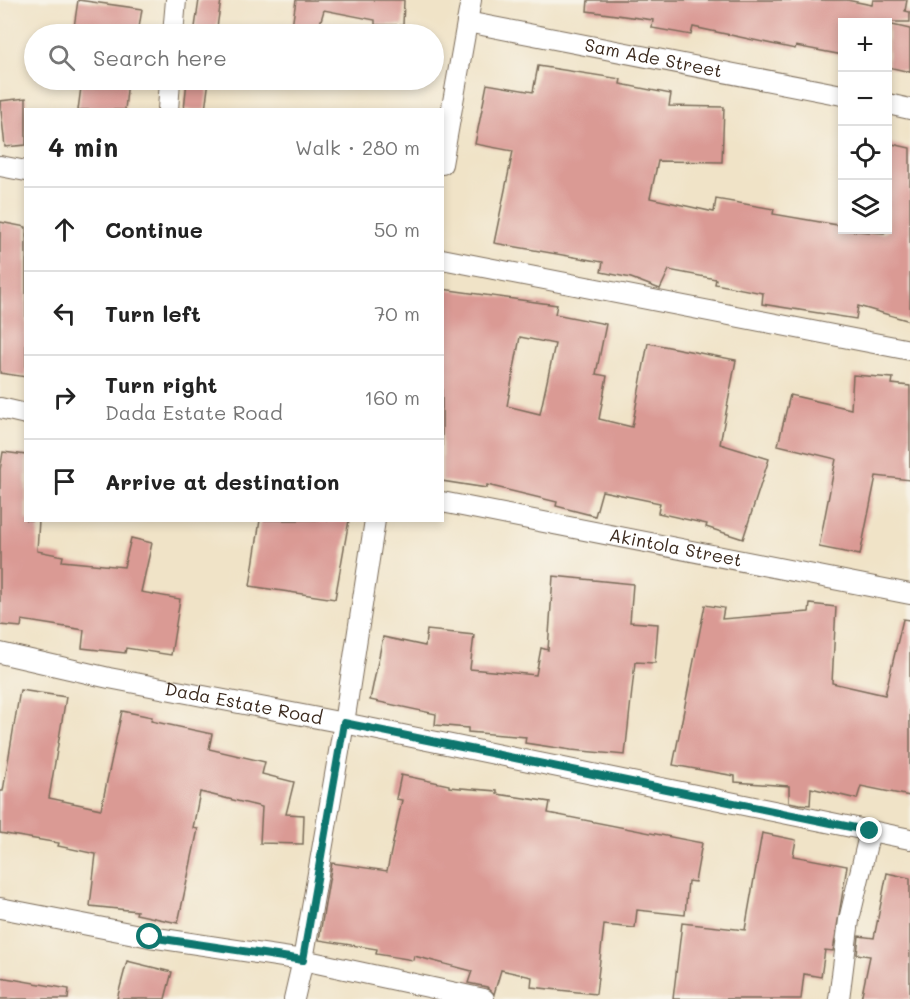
<!DOCTYPE html>
<meta charset="utf-8">
<style>
:root{--surface:#fff;--page:#f6f6f6;--text:#222;--muted:#767676;--line:#e0e0e0}
body{margin:0;font-family:Mali,sans-serif;background:var(--page);color:var(--text)}
.controls{position:absolute;right:18px;top:18px;display:grid;overflow:hidden;border-radius:0px;box-shadow:0 3px 9px #0003}
.controls button{width:54px;height:54px;display:grid;place-items:center;padding:0;border:0;border-bottom:2px solid var(--line);background:var(--surface);color:var(--text);font:30px sans-serif}
.stop{position:absolute;width:18px;height:18px;margin:-14px;border:4px solid #0f766e;border-radius:50%;background:#fff}
.stop.end{background:#0f766e;border-color:#fff;box-shadow:0 2px 6px #0008}
.list{margin:0;padding:0;list-style:none}
h2{display:flex;justify-content:space-between;align-items:center;height:78px;margin:0;padding:0 24px;font-size:26px}
h2 small{font-size:20px;font-weight:400;color:var(--muted)}
.list li{display:grid;grid-template-columns:39px 1fr auto;gap:18px;align-items:center;box-sizing:border-box;height:84px;padding:0 24px;border-top:2px solid var(--line)}
.list b{display:block;font-size:22px;white-space:nowrap}
.list p{margin:0;font-size:20px;white-space:nowrap;color:var(--muted)}
.list em{font-size:20px;font-style:normal;color:var(--muted)}
.icon{flex:none;width:33px;height:33px;fill:none;stroke:currentColor;stroke-width:2;stroke-linecap:round;stroke-linejoin:round}
.map{position:relative;flex:none;width:910px;height:999px;overflow:hidden}
.search{position:absolute;background:var(--surface);box-shadow:0 3px 9px #0003;left:24px;top:24px;width:420px;height:66px;display:flex;align-items:center;gap:15px;box-sizing:border-box;padding:0 21px;border-radius:33px;color:var(--muted);font-size:22px}
.panel{position:absolute;background:var(--surface);box-shadow:0 3px 9px #0003;left:24px;top:108px;width:420px;height:414px;border-radius:0px}
.map>svg:first-child{display:block}
.building{fill:#da9a94;fill-rule:evenodd}
.lines{fill:none;stroke-linecap:round;stroke-linejoin:round}
.street-casing{stroke:#7a6b59;stroke-width:22}
.street{stroke:#fff;stroke-width:20}
.route{stroke:#0f766e;stroke-width:8}
.labels{text-anchor:middle;stroke-width:6;stroke-linejoin:round;paint-order:stroke}
.street-label{font-size:18px;fill:#3b2a1e;stroke:#f7f3e8}
</style>
<div class="map">
<svg width="910" height="999" viewBox="0 0 910 999">
<rect width="100%" height="100%" fill="#f7f3e8"/>
<filter id="ink" filterUnits="userSpaceOnUse"><feTurbulence type="fractalNoise" baseFrequency=".0167" numOctaves="2"/><feDisplacementMap in="SourceGraphic" scale="12" xChannelSelector="R" yChannelSelector="G"/><feConvolveMatrix kernelMatrix="1 2 1 2 8 2 1 2 1" color-interpolation-filters="sRGB"/></filter>
<filter id="wash" filterUnits="userSpaceOnUse"><feTurbulence type="fractalNoise" baseFrequency=".008" numOctaves="4" result="noise"/><feDisplacementMap in="SourceGraphic" scale="24" xChannelSelector="R" yChannelSelector="G"/><feGaussianBlur stdDeviation="1.35" result="paint"/><feColorMatrix in="noise" values="0 0 0 0 0 0 0 0 0 0 0 0 0 0 0 0 0 1.4 0 .05"/><feComposite in="paint" operator="in"/></filter>
<g filter="url(#wash)">
<rect width="100%" height="100%" fill="#f0e3c7"/>
<g id="blocks">
<!-- building -->
<g class="building">
<polygon points="78,0 142,9 138,34 73,34"/>
<polygon points="199,0 221,0 216,34 194,34"/>
<polygon points="296,0 404,0 403,25 375,25 375,20 324,10 317,34 291,34"/>
<polygon points="588,0 847,0 872,5 873,0 907,0 905,11 910,12 910,22 843,22 843,55 796,46 795,49 693,27 691,35 652,28 653,20 587,11"/>
<polygon points="888,24 910,29 910,72 888,67"/>
<polygon points="538,66 621,79 620,84 671,94 669,106 724,107 722,162 658,161 650,198 714,212 716,199 774,209 773,214 843,226 843,230 884,233 888,230 888,143 910,148 910,321 858,306 856,319 762,304 763,293 715,284 716,279 669,270 660,289 631,278 601,272 603,262 494,243 513,151 475,144 487,84 533,92"/>
<polygon points="82,80 128,80 125,110 78,110"/>
<polygon points="187,80 209,80 205,110 184,110"/>
<polygon points="26,98 26,145 5,147 0,101"/>
<polygon points="0,222 26,227 26,377 0,373"/>
<path d="M442 289 557 305 555 314 606 324 596 374 607 376 599 419 632 427 648 343 736 360 720 444 769 459 743 539 706 527 707 524 658 513 660 503 602 491 595 516 556 506 557 502 487 485V488L442 481ZM520 337 555 344 540 414 507 406Z"/>
<polygon points="853,375 893,378 892,384 910,386 910,480 876,476 860,555 819,547 836,459 778,445 790,395 851,409"/>
<polygon points="3,452 26,455 26,520 39,520 37,551 63,556 62,561 124,567 131,538 152,543 141,592 180,599 171,655 126,648 125,653 82,648 84,630 22,620 21,627 0,625 0,470"/>
<polygon points="260,520 349,520 335,599 250,586"/>
<polygon points="553,576 633,584 630,622 658,624 655,663 635,662 625,755 571,750 525,743 526,737 468,732 468,728 435,725 436,714 370,700 383,637 425,646 427,630 474,635 470,669 536,675 541,648 548,650"/>
<polygon points="810,604 836,607 832,683 885,695 903,619 910,620 910,796 861,786 857,799 811,788 810,805 799,804 789,802 789,786 735,782 735,776 673,765 705,605 724,608 722,619 809,612"/>
<polygon points="20,690 66,697 49,798 101,809 122,711 152,717 151,721 212,734 209,749 265,762 262,774 294,782 286,814 304,815 303,844 260,843 262,807 200,792 193,828 198,829 178,923 136,914 137,911 90,906 96,854 58,846 59,843 0,833 0,791 3,791"/>
<polygon points="401,775 449,785 449,787 497,791 497,794 550,802 548,813 702,843 695,882 688,881 685,915 637,910 635,928 604,925 596,994 531,987 532,977 501,970 494,994 487,987 468,983 472,971 414,956 413,960 376,954 377,949 319,940 332,863 387,871 402,800 396,799"/>
<polygon points="762,833 796,840 793,856 847,866 833,951 825,950 821,977 804,974 801,999 673,999 682,923 745,930"/>
<polygon points="887,873 910,878 910,999 861,999 870,956 857,954 859,936 874,938"/>
<polygon points="127,961 172,972 165,999 117,999"/>
<polygon points="0,977 69,989 68,999 0,999"/>
</g>
</g>
</g>
<g filter="url(#ink)">
<use href="#blocks" fill-opacity="0" stroke="#7a6b59" stroke-width="1.5"/>
<g class="lines">
<!-- street casing -->
<g class="street-casing">
<g id="street">
<path id="s1" d="M467 22 842 95"/>
<polyline points="173,34 176,0"/>
<polyline points="888,104 910,109"/>
<polyline points="168,110 170,80"/>
<polyline points="442,164 471,0"/>
<polyline points="0,166 26,171"/>
<polyline points="442,259 910,350"/>
<polyline points="0,408 26,414"/>
<path id="s2" d="M442 502 910 594"/>
<path id="s3" d="M0 653 109 678 344 723 910 839"/>
<polyline points="0,908 150,937 303,960 484,999"/>
<polyline points="294,999 303,960 344,723 375,520"/>
<polyline points="839,999 849,920 870,831"/>
</g>
</g>
<!-- street -->
<use href="#street" class="street"/>
</g>
</g>
<g class="lines" filter="url(#ink)">
<!-- route -->
<polyline class="route" points="150,937 303,960 344,723 870,831"/>
</g>
<g class="labels">
<!-- street labels -->
<g class="street-label">
<text dy="6" stroke="none"><textPath href="#s1" startOffset="190">Sam Ade Street</textPath></text>
<text dy="6" stroke="none"><textPath href="#s2" startOffset="238">Akintola Street</textPath></text>
<text dy="6" stroke="none"><textPath href="#s3" startOffset="249">Dada Estate Road</textPath></text>
</g>
</g>
</svg>
<div class="controls">
<button>+</button>
<button>−</button>
<button><svg class="icon" aria-label="locate" viewBox="0 0 24 24"><circle cx="12" cy="12" r="6"/><path d="M12 2v4M12 18v4M2 12h4M18 12h4"/></svg></button>
<button><svg class="icon" aria-label="layers" viewBox="0 0 24 24"><path d="M12 4l9 5-9 5-9-5zM3 14l9 5 9-5"/></svg></button>
</div>
<div class="stop" style="left:150px;top:937px"></div>
<div class="stop end" style="left:870px;top:831px"></div>
<div class="search"><svg class="icon" aria-label="search" viewBox="0 0 24 24"><circle cx="10" cy="10" r="6"/><path d="M15 15l6 6"/></svg>Search here</div>
<section class="panel">
<h2>4 min<small>Walk · 280 m</small></h2>
<ul class="list">
<li><svg class="icon" aria-label="ahead" viewBox="0 0 24 24"><path d="M12 20V5M6 11l6-6 6 6"/></svg><div><b>Continue</b></div><em>50 m</em></li>
<li><svg class="icon" aria-label="left" viewBox="0 0 24 24"><path d="M17 20v-9H6M10 6l-5 5 5 5"/></svg><div><b>Turn left</b></div><em>70 m</em></li>
<li><svg class="icon" aria-label="right" viewBox="0 0 24 24"><path d="M7 20v-9h11M14 6l5 5-5 5"/></svg><div><b>Turn right</b><p>Dada Estate Road</p></div><em>160 m</em></li>
<li><svg class="icon" aria-label="arrive" viewBox="0 0 24 24"><path d="M6 21V4h12l-3 4 3 4H6"/></svg><div><b>Arrive at destination</b></div></li>
</ul>
</section>
</div>
